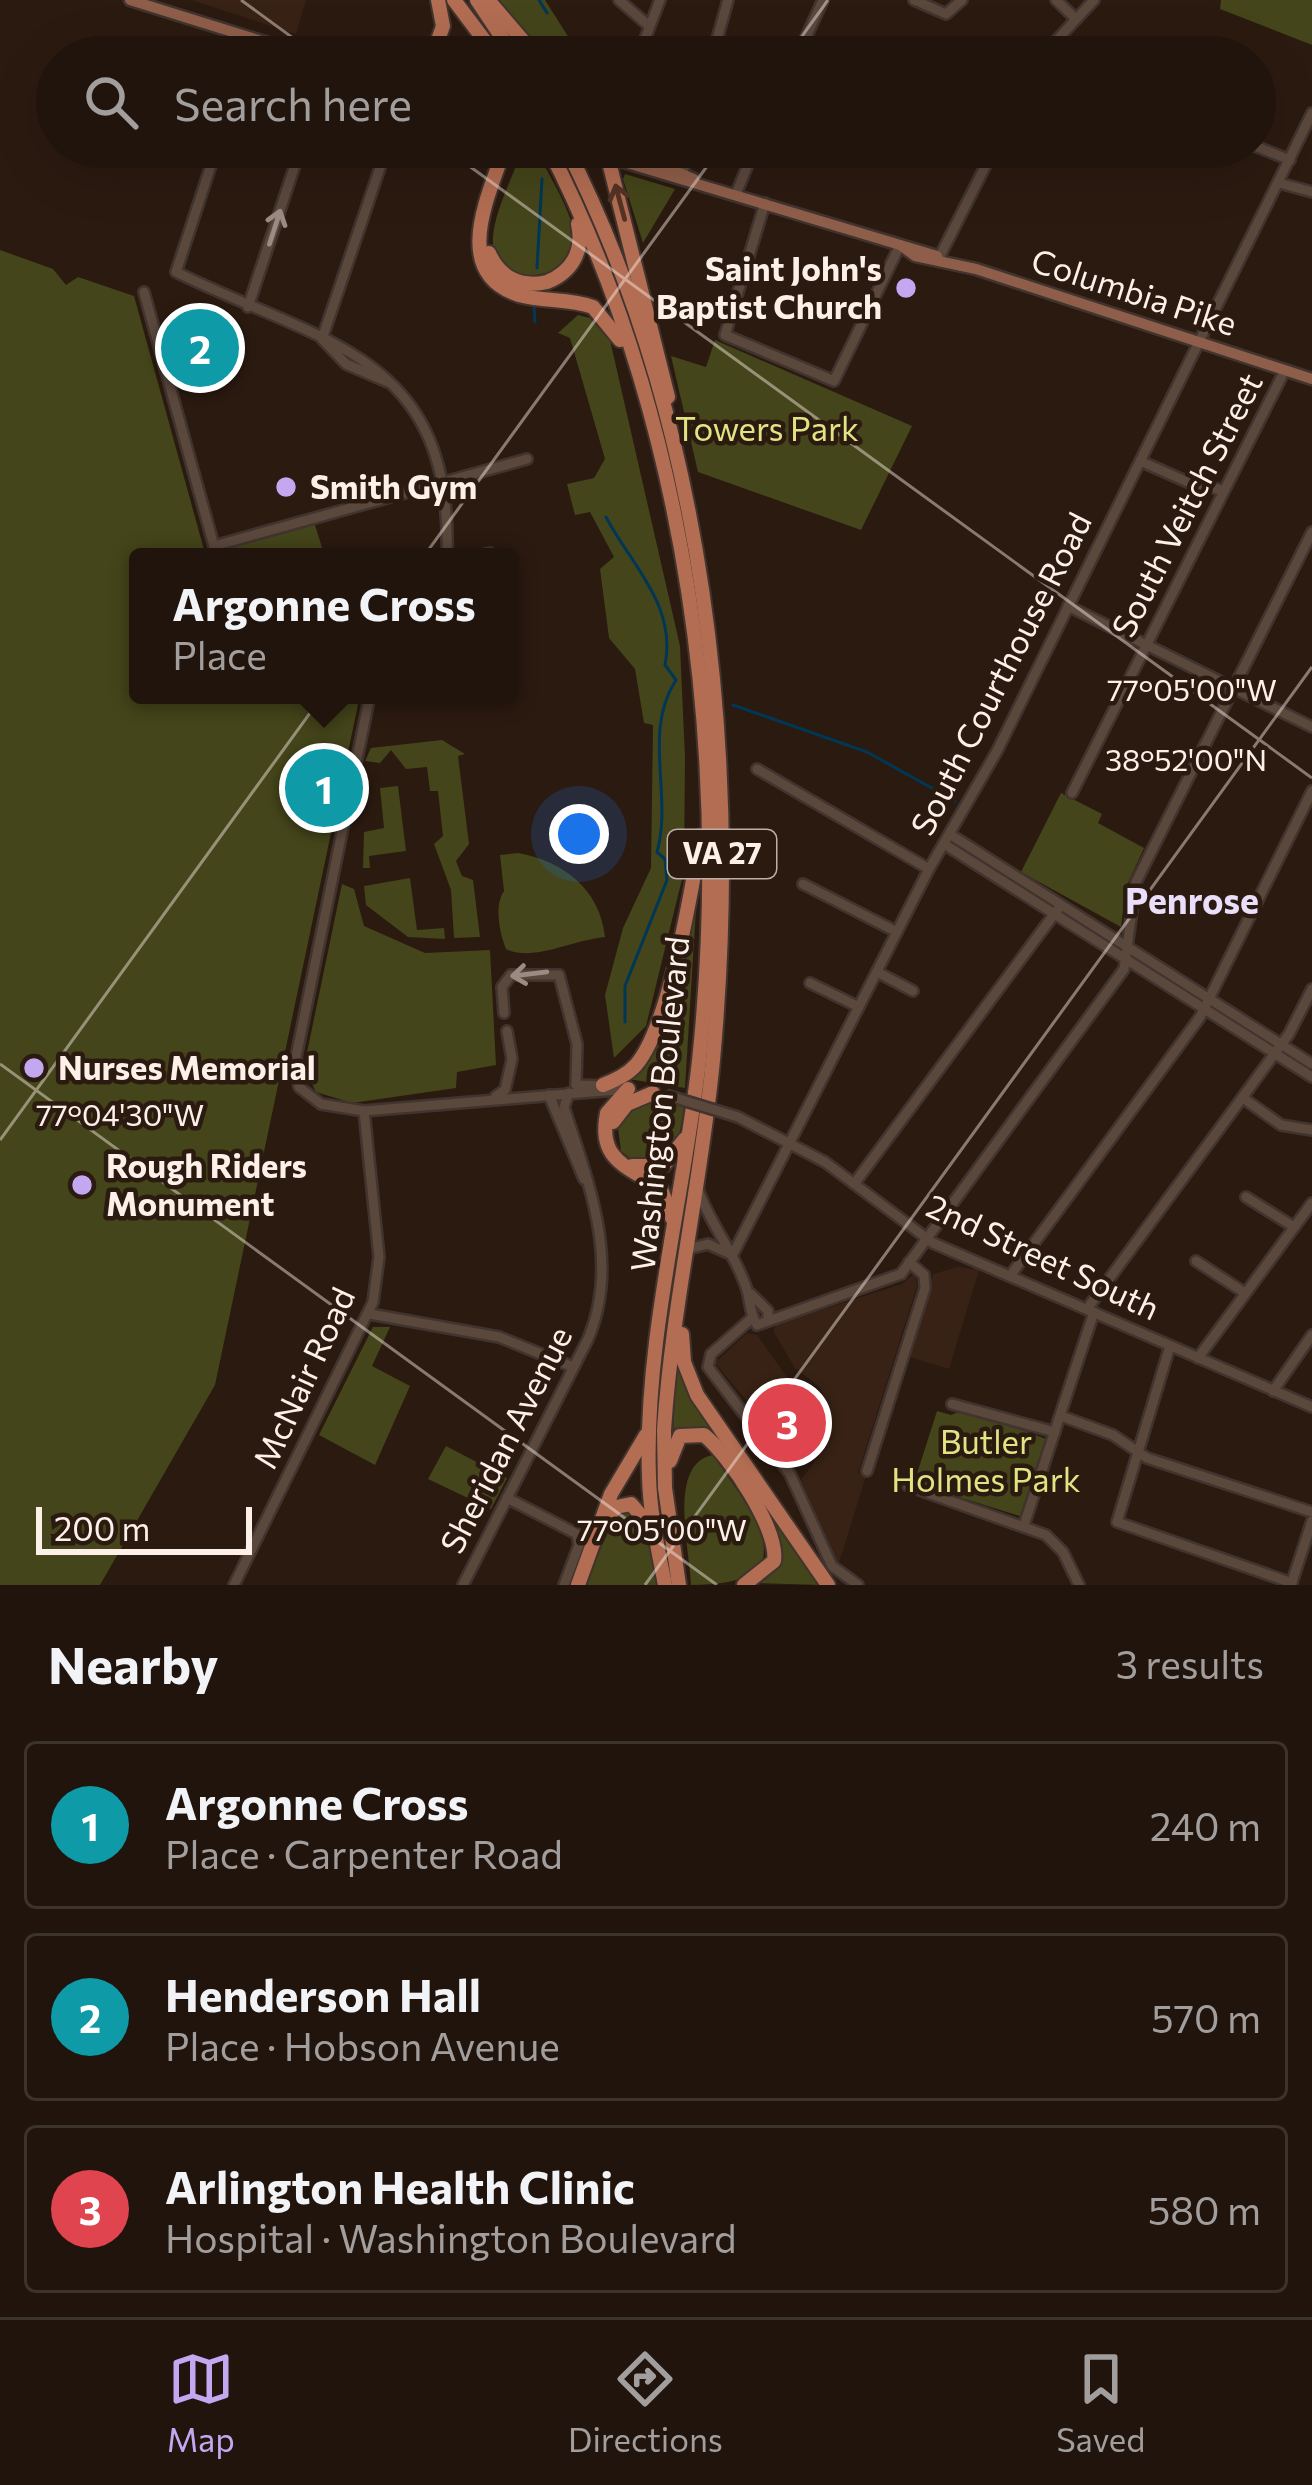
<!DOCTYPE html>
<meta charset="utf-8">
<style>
:root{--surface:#20140c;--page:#2d211a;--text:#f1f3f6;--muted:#a29e9d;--line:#3d332d;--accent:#c4a7f1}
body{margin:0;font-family:Commissioner,sans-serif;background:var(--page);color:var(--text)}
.scale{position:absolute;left:36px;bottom:30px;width:216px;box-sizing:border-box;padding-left:12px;border:6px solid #fcf0e9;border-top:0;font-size:33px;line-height:42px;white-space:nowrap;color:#fcf0e9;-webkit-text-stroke:9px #2b1a10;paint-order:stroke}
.you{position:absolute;left:579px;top:834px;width:42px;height:42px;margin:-30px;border:9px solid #fff;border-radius:50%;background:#1a73e8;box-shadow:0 0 0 18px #1a73e833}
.badge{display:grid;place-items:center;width:78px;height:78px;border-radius:50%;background:var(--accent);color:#fff;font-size:39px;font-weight:700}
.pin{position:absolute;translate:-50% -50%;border:6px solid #fff;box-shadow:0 3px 12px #0006}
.popup{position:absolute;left:129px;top:548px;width:390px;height:156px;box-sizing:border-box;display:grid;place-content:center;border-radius:12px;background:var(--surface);filter:drop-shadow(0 3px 9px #0005);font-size:39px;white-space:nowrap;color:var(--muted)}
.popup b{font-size:45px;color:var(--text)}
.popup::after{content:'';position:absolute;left:50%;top:100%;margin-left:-24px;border:24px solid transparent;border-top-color:var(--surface)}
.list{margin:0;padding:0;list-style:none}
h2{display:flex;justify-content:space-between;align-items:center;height:156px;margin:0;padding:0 48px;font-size:51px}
h2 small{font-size:39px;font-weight:400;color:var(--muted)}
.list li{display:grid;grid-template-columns:78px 1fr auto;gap:36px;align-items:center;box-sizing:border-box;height:168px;margin:0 24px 24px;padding:0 24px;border:3px solid var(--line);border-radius:12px}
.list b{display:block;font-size:45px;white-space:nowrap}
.list p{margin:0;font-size:39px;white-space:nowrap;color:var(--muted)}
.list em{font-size:39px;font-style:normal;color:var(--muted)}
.icon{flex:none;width:66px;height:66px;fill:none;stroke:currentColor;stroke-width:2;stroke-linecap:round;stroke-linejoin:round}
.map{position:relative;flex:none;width:1312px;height:1585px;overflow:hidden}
.search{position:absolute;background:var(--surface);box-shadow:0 12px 48px #0002;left:36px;right:36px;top:36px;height:132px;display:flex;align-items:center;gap:30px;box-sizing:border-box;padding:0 42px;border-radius:66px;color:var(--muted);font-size:45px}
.sheet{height:732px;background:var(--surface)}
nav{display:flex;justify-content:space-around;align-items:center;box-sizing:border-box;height:168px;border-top:3px solid var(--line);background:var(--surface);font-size:33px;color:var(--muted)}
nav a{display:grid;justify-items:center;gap:6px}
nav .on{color:var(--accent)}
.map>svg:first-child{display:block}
.built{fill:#382215}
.green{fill:#44451a}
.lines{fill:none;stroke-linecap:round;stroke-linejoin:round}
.stream{stroke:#013755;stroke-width:3}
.minor-casing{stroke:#41342f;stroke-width:14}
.major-casing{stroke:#41342f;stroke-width:15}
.highway-casing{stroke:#41342f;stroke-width:18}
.minor{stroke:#5b483d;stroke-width:9}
.major{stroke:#8f5e4a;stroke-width:10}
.highway{stroke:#b26d52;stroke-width:14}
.minor-bridge-casing{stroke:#41342f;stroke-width:14;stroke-linecap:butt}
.minor-bridge{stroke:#5b483d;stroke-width:9}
.oneway{stroke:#543324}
.oneway2{stroke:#9b8b82}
.ticks{fill:none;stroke:#fcf0e9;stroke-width:3;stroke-opacity:0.45}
.poi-dot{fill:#c4a7f1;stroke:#2b1a10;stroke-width:4.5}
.labels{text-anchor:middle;stroke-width:9;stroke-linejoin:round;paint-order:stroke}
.shield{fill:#2b1a10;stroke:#bdb0a8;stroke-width:3}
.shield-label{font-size:30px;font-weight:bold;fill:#fcf0e9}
.poi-label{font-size:33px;font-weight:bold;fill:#fcf0e9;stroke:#2b1a10;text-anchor:start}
.street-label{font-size:33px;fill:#fcf0e9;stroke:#2b1a10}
.park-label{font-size:33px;fill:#e1e482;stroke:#2b1a10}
.neighbourhood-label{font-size:36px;font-weight:bold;fill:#e9dffb;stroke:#2b1a10}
.ticks-label{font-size:30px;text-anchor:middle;fill:#fcf0e9;stroke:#2b1a10;stroke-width:9;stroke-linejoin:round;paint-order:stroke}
</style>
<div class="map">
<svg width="1312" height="1585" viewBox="0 0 1312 1585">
<rect width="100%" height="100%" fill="#2b1a10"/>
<!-- built -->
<g class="built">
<polygon points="191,0 306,0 296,34"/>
<polygon points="957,1267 979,1270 949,1369 910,1357 933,1274"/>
<polygon points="915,1273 917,1286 858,1473 866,1476 838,1566 801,1480 823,1450 821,1388 795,1368 773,1331 777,1324 902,1284"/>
<polygon points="747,1333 757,1335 804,1401 809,1449 798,1462 715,1363"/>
</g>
<!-- green -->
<g class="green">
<polygon points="498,0 545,0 581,57 546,57"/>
<polygon points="1221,0 1312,0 1312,45 1220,9"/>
<path d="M523 148H535C547 172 564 198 572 224 589 284 489 295 493 237 495 209 514 175 523 148Z"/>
<polygon points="625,174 675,189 643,243 623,179"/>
<polygon points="0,250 53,269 66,285 78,277 134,296 206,557 138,557 138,695 360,695 215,1385 100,1585 0,1585"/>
<polygon points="578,315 590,318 610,340 680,646 685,757 684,871 646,1026 614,1058 605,995 623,928 651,868 653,725 644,723 635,669 609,638 600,569 614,557 590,512 575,515 567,484 594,478 605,459 570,338 558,333"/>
<polygon points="715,340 912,426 861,530 698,472 671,356 706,367"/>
<polygon points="314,522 325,557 222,557 227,547"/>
<polygon points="442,740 465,754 458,756 469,844 456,861 462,876 473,880 480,937 454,938 451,890 434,844 443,836 438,791 430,791 427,767 406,769 391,750 380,763 365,761 371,748"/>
<polygon points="398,786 406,851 369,856 370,868 363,868 364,832 384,828 380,788"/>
<polygon points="1061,793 1102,814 1098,823 1144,848 1126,887 1121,927 1021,872"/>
<path d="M518 853C563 861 600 889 605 937 569 941 533 962 506 949 501 937 493 907 504 891L500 855Z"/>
<polygon points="698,876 685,1088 622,1078 637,1069"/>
<polygon points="410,878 417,930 444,928 445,939 408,937 366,905 364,886"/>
<polygon points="342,884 354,889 364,926 425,953 490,950 496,1065 457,1072 456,1088 352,1103 316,1092 304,1067"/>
<polygon points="647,1100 684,1107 678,1143 668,1157 636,1163 621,1151 617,1120 628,1106"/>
<polygon points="373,1327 390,1327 372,1366 410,1386 375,1465 319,1435"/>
<polygon points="677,1351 711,1427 821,1585 757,1583 779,1565 777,1533 712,1435 673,1436"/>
<polygon points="965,1409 1046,1439 1020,1516 914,1483 937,1411 951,1415"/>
<polygon points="446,1446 507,1478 491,1509 428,1479"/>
<path d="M713 1455C753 1514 814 1585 691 1585 690 1550 667 1463 713 1455Z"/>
<polygon points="626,1507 643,1521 658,1585 587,1585 613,1516"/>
</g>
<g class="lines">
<!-- stream -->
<g class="stream">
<polyline points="539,0 547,13"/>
<polyline points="537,268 542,179"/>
<polyline points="534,306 535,322"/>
<path d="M606 517C632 566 677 606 665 665L676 680C642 732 673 795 657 852L665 859 667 880 625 986V1022"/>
<polyline points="733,705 867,752 955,801"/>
</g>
<!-- minor casing -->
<g class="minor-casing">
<g id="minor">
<polyline points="619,0 649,26"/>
<polyline points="914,0 946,14 962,0"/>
<polyline points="1056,0 1076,19"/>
<polyline points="246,57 252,38"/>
<polyline points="638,57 660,0"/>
<polyline points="712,57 728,0"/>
<polyline points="797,57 823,0"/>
<polyline points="1041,57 1094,0"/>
<polyline points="1255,146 1290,160"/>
<path d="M217 147 176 272C326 346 453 353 447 557"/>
<polyline points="683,173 688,147"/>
<polyline points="1279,183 1312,192"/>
<polyline points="736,194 755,147"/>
<polyline points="765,203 725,335 834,381 900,245"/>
<polyline points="939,258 995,147"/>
<polyline points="144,292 217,557"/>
<polyline points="248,307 301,147"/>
<polyline points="322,339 387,147"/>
<polyline points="323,340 346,364 388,382"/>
<polyline points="1140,461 1190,483 1222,490"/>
<polyline points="214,546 527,459"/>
<polyline points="474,557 490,553"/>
<polyline points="1068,606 1312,727"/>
<polyline points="370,695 296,1057 299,1087 321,1104 364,1111 628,1089"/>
<polyline points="757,769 929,869"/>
<polyline points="1072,793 1285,370"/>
<polyline points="951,835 1312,1064"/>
<polyline points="944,844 1312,1077"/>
<polyline points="803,884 897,932"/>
<polyline points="877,972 913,991"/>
<polyline points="810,983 859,1007"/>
<polyline points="504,1013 502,987 511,975 559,975 577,1044 576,1085 607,1086"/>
<polyline points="549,1095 584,1179"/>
<polyline points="495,1097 505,1090 512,1059 507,1031"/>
<polyline points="1243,1098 1281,1125 1312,1130"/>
<polyline points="738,1117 825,1162 933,1243 1312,1407"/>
<polyline points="854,1184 1058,909"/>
<path d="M698 1189C710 1225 734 1251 746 1287 751 1301 749 1313 757 1325L901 1274 1124 969 1136 882 1312 532"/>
<polyline points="1246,1197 1294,1227"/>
<polyline points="688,1249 708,1244 728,1253"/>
<polyline points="732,1256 929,869 997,751 1312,113"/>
<polyline points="1196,1261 1245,1293"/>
<polyline points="1010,1276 1200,1017 1312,791"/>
<polyline points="751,1294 768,1311 768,1320"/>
<polyline points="1087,1309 1289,1034 1312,989"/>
<polyline points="370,1314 499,1337 573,1367"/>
<polyline points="752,1318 711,1354 708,1367 790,1474 832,1566 858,1585"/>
<polyline points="1170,1346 1117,1522 1292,1583"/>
<polyline points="1198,1358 1312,1203"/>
<polyline points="1273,1391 1312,1335"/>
<polyline points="952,1404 1055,1432"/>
<polyline points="1061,1416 1113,1435 1147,1458 1312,1512"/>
<polyline points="867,1471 925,1288 924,1275 909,1262"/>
<polyline points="908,1486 1046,1535 1063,1552 1079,1585"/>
<polyline points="507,1498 577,1534 579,1545 564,1585"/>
<polyline points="1024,1525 1094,1312"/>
<polyline points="234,1585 373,1302 379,1257 364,1111"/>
<path d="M463 1585 588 1339C621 1262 588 1182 564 1107L569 1093"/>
<polyline points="1291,1585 1312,1521"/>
</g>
</g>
<!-- major casing -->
<g class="major-casing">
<g id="major">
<polyline points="130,0 313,57"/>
<polyline points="574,147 937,256"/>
<polyline points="617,147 694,179"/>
<polyline points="900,245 915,256 976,269 1312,379"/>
</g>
</g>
<!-- highway casing -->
<g class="highway-casing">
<g id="highway">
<polyline points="454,0 497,57"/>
<polyline points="477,0 515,57"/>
<polyline points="488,0 537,57"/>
<polyline points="432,57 443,26 438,0"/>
<polyline points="446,57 469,45 490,57"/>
<path d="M505 147C490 193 449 272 519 295 543 302 569 298 593 307L620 340"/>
<path d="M548 147C689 422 731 756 699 1061 684 1196 644 1342 649 1477 650 1514 658 1549 665 1585"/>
<path d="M566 147C706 423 741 755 713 1060 701 1184 672 1306 664 1430L665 1488 679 1585"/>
<polyline points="608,158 668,397"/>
<path d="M489 253C500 278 521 288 547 282 572 272 584 251 578 224"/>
<path d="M603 1085C615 1080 627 1075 636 1065 670 1025 691 891 701 836"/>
<path d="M628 1089 607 1113C597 1162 629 1166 661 1189L672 1218"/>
<polyline points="613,1122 627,1104 653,1093"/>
<polyline points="632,1166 663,1166 685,1139"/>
<polyline points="682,1334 684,1362 697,1395 828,1585"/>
<path d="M670 1461 680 1436 704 1435C729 1455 779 1530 774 1561L744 1585"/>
<polyline points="608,1518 616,1507 631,1504 651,1527"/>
<polyline points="578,1585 611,1494 646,1435"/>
</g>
</g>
<!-- minor -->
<use href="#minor" class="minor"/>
<!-- major -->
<use href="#major" class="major"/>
<!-- highway -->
<use href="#highway" class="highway"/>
<!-- minor-bridge casing -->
<g class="minor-bridge-casing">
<polyline id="minor-bridge" points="666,1095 738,1117"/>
</g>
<!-- minor-bridge -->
<use href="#minor-bridge" class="minor-bridge"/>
</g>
<!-- one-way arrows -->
<defs><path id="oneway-shaft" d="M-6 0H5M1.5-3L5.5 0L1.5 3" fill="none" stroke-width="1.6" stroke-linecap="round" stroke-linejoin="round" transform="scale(3)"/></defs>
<use class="oneway" href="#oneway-shaft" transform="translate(620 202) rotate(-105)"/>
<g class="oneway2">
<use href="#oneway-shaft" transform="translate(275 227) rotate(-72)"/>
<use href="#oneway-shaft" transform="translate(529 974) rotate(173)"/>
</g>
<!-- ticks -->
<path class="ticks" d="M241 0 319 57M787 57 828 0M443 147 1312 778M0 1064 717 1585M0 1140 721 147M645 1585 1312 667"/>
<!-- markers -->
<g class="poi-dot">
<circle cx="906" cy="288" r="12"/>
<circle cx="286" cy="487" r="12"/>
<circle cx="34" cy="1068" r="12"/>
<circle cx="82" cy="1185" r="12"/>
</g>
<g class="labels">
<!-- shield labels -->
<rect class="shield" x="668" y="830" width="108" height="48" rx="9"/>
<g class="shield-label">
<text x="722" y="864">VA 27</text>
</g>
<!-- poi labels -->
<g class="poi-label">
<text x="882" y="281" text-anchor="end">Saint John's<tspan x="882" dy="38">Baptist Church</tspan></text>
<text x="310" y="499">Smith Gym</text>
<text x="58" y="1080">Nurses Memorial</text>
<text x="106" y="1178">Rough Riders<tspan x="106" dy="38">Monument</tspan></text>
</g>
<!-- street labels -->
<g class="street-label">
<text transform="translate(1134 292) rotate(18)" y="12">Columbia Pike</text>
<text transform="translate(1187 505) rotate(-63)" y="12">South Veitch Street</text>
<text transform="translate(1001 674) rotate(-63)" y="12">South Courthouse Road</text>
<text transform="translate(660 1104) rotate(-84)" y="12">Washington Boulevard</text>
<text transform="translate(1043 1257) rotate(25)" y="12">2nd Street South</text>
<text transform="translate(304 1378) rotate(-65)" y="12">McNair Road</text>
<text transform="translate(506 1440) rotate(-63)" y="12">Sheridan Avenue</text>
</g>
<!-- park labels -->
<g class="park-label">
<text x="767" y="441">Towers Park</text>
<text x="986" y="1454">Butler<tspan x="986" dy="38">Holmes Park</tspan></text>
</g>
<!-- neighbourhood labels -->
<g class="neighbourhood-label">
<text x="1192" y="914">Penrose</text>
</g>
</g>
<g class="ticks-label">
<text x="1192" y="701">77°05'00"W</text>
<text x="1186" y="771">38°52'00"N</text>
<text x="120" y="1126">77°04'30"W</text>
<text x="662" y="1541">77°05'00"W</text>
</g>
</svg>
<div class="scale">200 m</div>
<div class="you"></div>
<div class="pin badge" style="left:324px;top:788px;background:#0f9aa8">1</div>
<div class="popup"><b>Argonne Cross</b>Place</div>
<div class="pin badge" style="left:200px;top:348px;background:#0f9aa8">2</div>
<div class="pin badge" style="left:787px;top:1423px;background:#e0444e">3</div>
<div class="search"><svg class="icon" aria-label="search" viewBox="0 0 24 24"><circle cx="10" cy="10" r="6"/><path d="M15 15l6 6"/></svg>Search here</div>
</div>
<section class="sheet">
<h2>Nearby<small>3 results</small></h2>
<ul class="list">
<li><span class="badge" style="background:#0f9aa8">1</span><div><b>Argonne Cross</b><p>Place · Carpenter Road</p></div><em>240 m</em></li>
<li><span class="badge" style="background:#0f9aa8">2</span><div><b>Henderson Hall</b><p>Place · Hobson Avenue</p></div><em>570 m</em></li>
<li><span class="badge" style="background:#e0444e">3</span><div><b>Arlington Health Clinic</b><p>Hospital · Washington Boulevard</p></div><em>580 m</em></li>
</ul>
</section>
<nav>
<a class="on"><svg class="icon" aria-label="map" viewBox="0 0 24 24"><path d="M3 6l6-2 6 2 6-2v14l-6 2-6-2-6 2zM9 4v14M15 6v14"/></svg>Map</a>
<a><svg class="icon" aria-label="directions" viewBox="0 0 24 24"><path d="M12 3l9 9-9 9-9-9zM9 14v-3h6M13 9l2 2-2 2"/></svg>Directions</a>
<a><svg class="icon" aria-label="saved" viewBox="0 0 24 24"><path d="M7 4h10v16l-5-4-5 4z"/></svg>Saved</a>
</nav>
